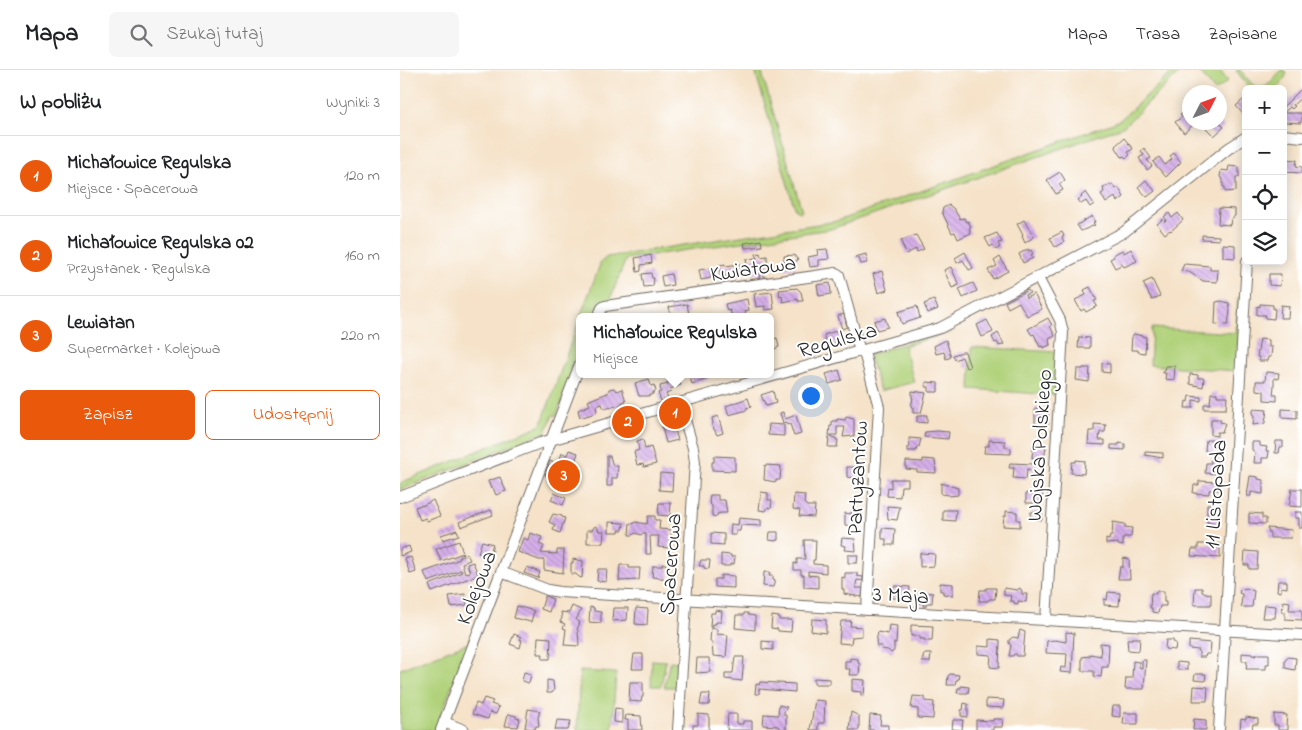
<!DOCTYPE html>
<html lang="pl">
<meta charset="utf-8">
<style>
:root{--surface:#fff;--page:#f6f6f6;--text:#202124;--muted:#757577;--line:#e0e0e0;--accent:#ea580c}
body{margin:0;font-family:"Indie Flower",sans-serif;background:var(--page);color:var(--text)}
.controls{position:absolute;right:15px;top:15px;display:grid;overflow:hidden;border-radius:8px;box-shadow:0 2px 12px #0003}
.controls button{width:45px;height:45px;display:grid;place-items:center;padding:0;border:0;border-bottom:1px solid var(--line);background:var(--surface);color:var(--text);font:25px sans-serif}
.compass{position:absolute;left:782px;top:15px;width:45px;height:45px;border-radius:50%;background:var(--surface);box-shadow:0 2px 12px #0003;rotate:48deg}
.you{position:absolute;left:410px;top:325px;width:18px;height:18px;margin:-12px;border:4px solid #fff;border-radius:50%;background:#1a73e8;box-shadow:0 0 0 8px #1a73e833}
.badge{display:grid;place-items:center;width:32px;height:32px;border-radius:50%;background:var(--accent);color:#fff;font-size:16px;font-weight:700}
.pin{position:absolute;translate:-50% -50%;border:2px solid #fff;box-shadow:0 1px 5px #0006}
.popup{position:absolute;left:176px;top:243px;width:198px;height:65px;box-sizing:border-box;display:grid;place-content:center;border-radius:8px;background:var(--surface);filter:drop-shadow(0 1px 4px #0005);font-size:16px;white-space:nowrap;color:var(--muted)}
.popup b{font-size:19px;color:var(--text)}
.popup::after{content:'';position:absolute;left:50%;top:100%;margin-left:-10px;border:10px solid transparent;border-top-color:var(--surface)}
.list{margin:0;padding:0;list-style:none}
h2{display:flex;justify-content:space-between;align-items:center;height:65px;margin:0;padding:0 20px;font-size:21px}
h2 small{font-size:16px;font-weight:400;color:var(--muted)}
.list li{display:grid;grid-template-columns:32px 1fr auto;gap:15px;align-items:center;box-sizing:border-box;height:80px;padding:0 20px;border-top:1px solid var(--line)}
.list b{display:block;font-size:19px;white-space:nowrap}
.list p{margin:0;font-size:16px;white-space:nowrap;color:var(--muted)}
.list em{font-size:16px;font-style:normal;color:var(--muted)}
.actions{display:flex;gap:10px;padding:15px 20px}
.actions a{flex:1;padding:11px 0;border:1px solid var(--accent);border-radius:8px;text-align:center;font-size:18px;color:var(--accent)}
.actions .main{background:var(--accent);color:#fff}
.icon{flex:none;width:28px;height:28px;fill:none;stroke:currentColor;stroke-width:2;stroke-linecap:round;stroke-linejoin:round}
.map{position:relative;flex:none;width:902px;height:660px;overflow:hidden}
header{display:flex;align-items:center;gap:30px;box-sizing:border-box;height:70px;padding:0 25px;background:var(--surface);border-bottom:1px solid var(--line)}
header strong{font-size:24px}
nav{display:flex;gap:28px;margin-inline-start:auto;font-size:18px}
.search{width:350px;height:45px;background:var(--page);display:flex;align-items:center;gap:12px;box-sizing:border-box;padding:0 18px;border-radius:8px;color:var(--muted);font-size:19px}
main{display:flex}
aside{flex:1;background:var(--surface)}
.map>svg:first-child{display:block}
.grass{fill:#b1d27a;stroke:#6e7e52}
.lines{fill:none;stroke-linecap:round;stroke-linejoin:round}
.stream{stroke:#5cabd6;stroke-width:2.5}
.building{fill:url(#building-back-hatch)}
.minor-casing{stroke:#726b62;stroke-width:12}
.minor{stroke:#fff;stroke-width:10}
.labels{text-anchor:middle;stroke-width:4;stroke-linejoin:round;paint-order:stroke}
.street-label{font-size:22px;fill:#2b2b2b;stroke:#fff}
</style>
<header>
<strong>Mapa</strong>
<div class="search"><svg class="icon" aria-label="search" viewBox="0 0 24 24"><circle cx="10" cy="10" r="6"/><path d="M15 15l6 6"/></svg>Szukaj tutaj</div>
<nav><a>Mapa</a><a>Trasa</a><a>Zapisane</a></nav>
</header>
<main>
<aside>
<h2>W pobliżu<small>Wyniki: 3</small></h2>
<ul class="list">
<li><span class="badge">1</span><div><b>Michałowice Regulska</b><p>Miejsce · Spacerowa</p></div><em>120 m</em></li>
<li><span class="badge">2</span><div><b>Michałowice Regulska 02</b><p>Przystanek · Regulska</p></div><em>160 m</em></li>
<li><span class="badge">3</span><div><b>Lewiatan</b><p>Supermarket · Kolejowa</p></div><em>220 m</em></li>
</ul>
<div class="actions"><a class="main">Zapisz</a><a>Udostępnij</a></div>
</aside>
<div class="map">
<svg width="902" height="660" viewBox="0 0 902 660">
<defs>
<pattern id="building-back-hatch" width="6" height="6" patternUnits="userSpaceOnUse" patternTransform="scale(1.25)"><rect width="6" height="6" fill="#d7b0eb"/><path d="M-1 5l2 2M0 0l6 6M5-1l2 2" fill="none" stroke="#af8fbf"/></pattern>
</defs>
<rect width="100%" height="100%" fill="#fff"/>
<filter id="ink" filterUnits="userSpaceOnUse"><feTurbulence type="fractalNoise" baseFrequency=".02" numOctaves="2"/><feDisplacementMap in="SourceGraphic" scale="10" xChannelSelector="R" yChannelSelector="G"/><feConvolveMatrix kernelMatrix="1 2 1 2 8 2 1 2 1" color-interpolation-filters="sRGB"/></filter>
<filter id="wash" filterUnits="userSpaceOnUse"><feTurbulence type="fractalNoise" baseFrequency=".0096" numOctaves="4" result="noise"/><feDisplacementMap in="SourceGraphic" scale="20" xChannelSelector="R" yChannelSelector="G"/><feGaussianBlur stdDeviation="1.12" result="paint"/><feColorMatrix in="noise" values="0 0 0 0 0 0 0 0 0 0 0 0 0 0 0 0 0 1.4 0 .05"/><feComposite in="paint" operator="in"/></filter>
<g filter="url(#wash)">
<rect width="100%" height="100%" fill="#f5e2c8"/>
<!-- grass -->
<g class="grass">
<polygon points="355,0 361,0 402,141 400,142 395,140"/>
<polygon points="775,0 782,0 723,57 431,159 226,189 209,232 195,247 180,247 201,192 207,187 437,151 713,53 721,49"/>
<polygon points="798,0 819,0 828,11 815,21"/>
<polygon points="836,0 840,0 854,16 861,18 867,16 881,0 883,0 887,4 878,19 850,19"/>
<polygon points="838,227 842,227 836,301 750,295 752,258 836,263"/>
<polygon points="180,248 180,285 156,346 153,345 146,362 0,420 0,413 141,355"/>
<polygon points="549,259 551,262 504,276 514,312 480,321 469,285"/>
<polygon points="572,277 657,282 654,325 570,319"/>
<polygon points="73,558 76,559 64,589 62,590 35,660 0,660 0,599 68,573"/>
<polygon points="252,590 266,591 261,616 251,616"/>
<polygon points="270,591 278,592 276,617 264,617"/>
<polygon points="180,601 216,603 212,660 177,660"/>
</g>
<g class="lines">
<!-- stream -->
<polyline class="stream" points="881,569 889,569"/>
</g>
<g id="blocks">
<!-- building -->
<g class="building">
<polygon points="902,18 902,27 893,35 895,36 892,39 890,37 883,43 883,37"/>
<polygon points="844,29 846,31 846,43 844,45 836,36"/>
<polygon points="784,42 789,50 789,52 793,55 784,63 775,52 782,47 780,45"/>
<polygon points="883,43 902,43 901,53 883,52"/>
<polygon points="807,52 819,52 824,57 814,66 804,56"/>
<polygon points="724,68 733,79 728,82 730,85 726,88 724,86 722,87 715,76"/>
<polygon points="744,78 751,88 747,90 752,96 747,100 739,88 744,85 741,81"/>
<polygon points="774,83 781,92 766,107 753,92 759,87 765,95 772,89 770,86"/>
<polygon points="883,89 897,90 896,96 902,97 902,103 883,102"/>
<polygon points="829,96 839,97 839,107 836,107 836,121 825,122 825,117 823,117 823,110 820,107 821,100 828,101"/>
<polygon points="660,102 665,110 659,114 663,120 656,124 647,110"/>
<polygon points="746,110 755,121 747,127 738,117"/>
<polygon points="712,114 716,119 718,117 724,127 717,132 715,127 706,133 701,124 704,122 703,118"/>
<polygon points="686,122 694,134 690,137 686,131 681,134 678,130 682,127 681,126"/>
<polygon points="549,135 554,139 560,149 564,148 566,152 568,151 571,157 569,158 571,163 558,169 555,162 552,163 542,142 543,138"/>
<polygon points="819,138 835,139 835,146 831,149 830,155 818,154"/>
<polygon points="769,143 772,148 778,143 783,150 771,161 770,160 765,164 757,154 763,149 765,152 767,150 764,147"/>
<polygon points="692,146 695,152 693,153 695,155 681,161 677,155"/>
<polygon points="624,150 634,167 625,173 622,166 623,165 617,154"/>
<polygon points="662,162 664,166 662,168 664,172 655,177 650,168"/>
<polygon points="597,163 602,172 598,173 600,177 596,180 593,175 590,177 585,168"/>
<polygon points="516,165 524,179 517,182 516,179 506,184 501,171"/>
<polygon points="802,165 819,166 819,170 802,169"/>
<polygon points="361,170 362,176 345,178 344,173"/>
<polygon points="823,174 835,175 835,188 823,187"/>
<polygon points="427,179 429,189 419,190 419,196 410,197 408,187 418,185 417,180"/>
<polygon points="628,179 629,181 631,180 633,184 631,185 633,188 623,193 619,184"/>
<polygon points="731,179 737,191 724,197 721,192 721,195 715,198 710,189 714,187 713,185 722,180 724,183"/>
<polygon points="565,182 573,198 569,200 563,190 557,193 555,188"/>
<polygon points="360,183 361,187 367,186 368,201 363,202 365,210 360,210 359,203 349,204 346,189 357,188 356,184"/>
<polygon points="466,184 467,193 461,194 459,188 456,189 455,187"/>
<polygon points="251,185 252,193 241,195 241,201 237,202 235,188"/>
<polygon points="394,185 398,190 394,192 395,198 385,199 384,186"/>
<polygon points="600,187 608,201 593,209 588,200 597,196 594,191"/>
<polygon points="325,194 325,196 340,194 341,206 328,208 327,206 321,207 319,195"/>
<polygon points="784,194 810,196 810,200 818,200 817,212 803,211 789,202 781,201"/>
<polygon points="551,197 559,215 552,218 544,200"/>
<polygon points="310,198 311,208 301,210 299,200"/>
<polygon points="482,201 487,220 478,223 473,204"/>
<polygon points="251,203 252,208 254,208 253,216 244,217 242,204"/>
<polygon points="271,204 273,215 263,217 261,206"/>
<polygon points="869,204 881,204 880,216 869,215"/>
<polygon points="752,209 760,226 752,230 743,213"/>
<polygon points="430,213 431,224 419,226 417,215"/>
<polygon points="573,213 577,221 563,228 559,219"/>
<polygon points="690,217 697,230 694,231 697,236 686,242 684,239 681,241 675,230 686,225 684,220"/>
<polygon points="397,218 401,222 403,231 398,231 398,229 383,232 382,225 380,226 379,220"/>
<polygon points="628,220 630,223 625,225 626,228 634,224 642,239 627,246 619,232 608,238 605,232"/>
<polygon points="372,222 374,239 365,240 365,236 356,237 354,224"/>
<polygon points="347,229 349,240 345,241 346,245 332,247 330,240 327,241 325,234"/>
<polygon points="534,230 538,239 528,243 524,234"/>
<polygon points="821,231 829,233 830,241 828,255 815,254 816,232"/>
<polygon points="287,234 289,244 286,244 287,246 284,247 283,245 271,247 269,237"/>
<polygon points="860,234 873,235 873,239 875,239 874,249 865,248 866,245 857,245 857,236 860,237"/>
<polygon points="881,235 889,236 888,248 880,248"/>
<polygon points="517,236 520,248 502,254 498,242"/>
<polygon points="444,244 447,257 442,259 438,246"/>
<polygon points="485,248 488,257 477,260 474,251"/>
<polygon points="648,248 652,255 650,256 655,266 649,269 650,275 643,278 642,276 640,277 634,264 632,265 628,259"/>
<polygon points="587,250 593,262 582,267 577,255"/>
<polygon points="439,260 442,271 431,274 430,271 426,272 424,265"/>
<polygon points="598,263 604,274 599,276 597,272 595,273 592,267"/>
<polygon points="734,264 746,267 745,283 738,282 738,280 731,280 732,266"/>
<polygon points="679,267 690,268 690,278 678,278"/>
<polygon points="377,268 379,277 370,281 370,270"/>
<polygon points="860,269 869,270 869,277 872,277 871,287 868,287 867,291 859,291 859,287 857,287"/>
<polygon points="546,270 551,287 546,289 544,282 536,284 534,276"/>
<polygon points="562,282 565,282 570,297 566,298 562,287 555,290 553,285"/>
<polygon points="702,293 710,294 710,303 702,302"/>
<polygon points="766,296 775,296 774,310 765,309 766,303 763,303 763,301 765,301"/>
<polygon points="683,298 690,298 689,312 676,310 677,299 683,299"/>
<polygon points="439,300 442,310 429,314 426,304"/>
<polygon points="866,302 879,303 878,309 874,308 874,316 873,325 877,325 877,331 864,330 864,321 856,320 856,311 865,311"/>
<polygon points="266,304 278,304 281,315 270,319 271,322 266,324 268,329 261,331 258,323 261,322 260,316 268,314"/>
<polygon points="289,304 307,304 308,309 292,314"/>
<polygon points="790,304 798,305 798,308 804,308 803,317 790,314"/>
<polygon points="249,309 251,316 254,315 256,321 253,322 253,324 248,326 239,326 235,313"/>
<polygon points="526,312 538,313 538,322 529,322 529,317 526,317"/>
<polygon points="214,318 216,321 222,319 226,331 222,332 222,336 220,337 220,335 204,339 202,334 196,336 197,342 195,343 180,348 178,340 190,335 188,331 197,327 208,323 209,319"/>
<polygon points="373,321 376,333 366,336 361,325"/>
<polygon points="512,321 526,323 521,343 513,343 513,337 511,337 513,328 512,328"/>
<polygon points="811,323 817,323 817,326 827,326 826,339 804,339 804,334 810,334"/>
<polygon points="789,326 801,327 801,331 793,330 793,338 785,338 786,331 788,332"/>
<polygon points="348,328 351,337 346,338 347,340 329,345 326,336"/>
<polygon points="635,338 648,340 648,355 635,354"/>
<polygon points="854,339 867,340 865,353 853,355 854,346 852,343"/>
<polygon points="882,339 897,340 897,349 882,348"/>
<polygon points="276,341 279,351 272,353 269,343 272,342 275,349 273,342"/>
<polygon points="383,342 385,349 396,345 401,364 394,366 390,354 387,355 386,352 383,353 380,343"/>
<polygon points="522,345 527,345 527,353 517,352 517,346 522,346"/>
<polygon points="318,346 323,363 317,365 312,355 313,353 312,348"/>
<polygon points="446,347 454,349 454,366 443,367 445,357 437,357 437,365 429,365 430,356 432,356 432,351 437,351 437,349 445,350"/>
<polygon points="811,349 820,349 820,352 825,353 822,362 817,362 817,366 811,365"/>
<polygon points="273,354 278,370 266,373 262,357"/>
<polygon points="369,354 384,355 384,366 368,365"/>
<polygon points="694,354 706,355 705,362 700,362 699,370 705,370 705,375 688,374 689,361 694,361"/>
<polygon points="537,361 549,362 548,369 524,367 525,362"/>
<polygon points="429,367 436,368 436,370 438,370 437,377 428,377"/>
<polygon points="509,368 521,369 519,377 517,377 516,381 508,381 508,377 510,377"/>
<polygon points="243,369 245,379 251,377 256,394 244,397 243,394 237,395 234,382 239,380 237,371"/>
<polygon points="589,370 605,371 605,377 611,378 611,384 584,383 585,376 589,376"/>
<polygon points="806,370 822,370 819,382 805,381"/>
<polygon points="876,371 883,371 883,377 880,377 879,383 875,383"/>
<polygon points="852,372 860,372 860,376 867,377 866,381 869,381 868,388 862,388 862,393 854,393 855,382 852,380"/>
<polygon points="719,373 725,374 725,380 711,379 711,375 719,375"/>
<polygon points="633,376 646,377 644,389 632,388"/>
<polygon points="169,380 178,383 173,398 166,396 165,398 156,395 157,392 159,392 162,383 167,385"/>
<polygon points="745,382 763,383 763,388 745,385"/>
<polygon points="207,386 210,386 213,396 218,396 217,408 212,408 212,416 207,416"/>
<polygon points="314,386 335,387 335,401 312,400 312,392 314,392"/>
<polygon points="523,389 535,390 536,403 517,402 517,400 506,399 506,391 523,392"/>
<polygon points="676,390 685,391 684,404 671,403 672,392 676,392"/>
<polygon points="811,390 819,390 818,397 820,397 819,404 805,403 806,393 811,393"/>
<polygon points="150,391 157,394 155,398 177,406 176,415 169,415 145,405"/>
<polygon points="610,393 634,394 634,400 627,399 626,409 613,408 614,398 609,398"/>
<polygon points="365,395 381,396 380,410 376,410 376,412 364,410"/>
<polygon points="447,397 465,397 464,409 447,407"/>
<polygon points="260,403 273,404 272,421 259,420"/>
<polygon points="850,406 858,407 858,409 863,410 863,424 851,422 851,426 847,426"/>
<polygon points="100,407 106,421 96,425 93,418 91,419 88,411"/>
<polygon points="491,409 508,409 508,416 501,416 500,427 487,426 488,417 491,418"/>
<polygon points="799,411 820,412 820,420 809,420 809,424 793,423 794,415 799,415"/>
<polygon points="541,413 558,418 558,425 549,426 549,425 541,424"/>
<polygon points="892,419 902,419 902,437 889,436"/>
<polygon points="361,422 368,423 368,430 372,430 371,438 368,437 366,441 359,440"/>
<polygon points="154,423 166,428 163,435 151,430"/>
<polygon points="626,423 643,424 640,437 634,437 634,433 626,433"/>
<polygon points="394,424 405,425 404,433 407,436 415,436 414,447 399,446 400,440 393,439"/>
<polygon points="310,425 318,425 318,430 325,430 327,443 321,443 317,444 317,447 312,446 312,436 309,433"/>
<polygon points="33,430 40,446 27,451 26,448 20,450 15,437 21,435 22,436"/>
<polygon points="259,433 271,433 270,446 258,445"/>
<polygon points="807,434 815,434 815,439 818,439 818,445 819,445 819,454 807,453"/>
<polygon points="487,436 500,437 497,450 488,449"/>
<polygon points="91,440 93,445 61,457 59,452"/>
<polygon points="543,440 556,440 555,451 543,450"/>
<polygon points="606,441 617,442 617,450 620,450 620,457 603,456 604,446 606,446"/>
<polygon points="451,442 456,443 454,456 445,455 445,443 451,444"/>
<polygon points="631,442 642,442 642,450 634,449 634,447 630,447"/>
<polygon points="895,442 902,442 902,458 899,458 899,448 895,448"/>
<polygon points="849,443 862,444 862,448 866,448 866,454 849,453"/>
<polygon points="153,444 162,446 162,447 165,448 160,463 153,460 155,455 149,452"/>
<polygon points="248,446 255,446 255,450 260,450 259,459 272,460 269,478 258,477 259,466 250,466 251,484 246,484 246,464 243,463 242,465 235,463 233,465 229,465 230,453 234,454 235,452 247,454"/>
<polygon points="339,448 361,450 361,456 341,455 340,461 336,461 336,465 330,465 331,454 338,455"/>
<polygon points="209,452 224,453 223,460 219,460 219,462 209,462"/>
<polygon points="713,452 725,454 725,457 732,458 731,467 723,467 723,476 718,475 718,473 706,474 706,469 709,470 710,466 712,466"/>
<polygon points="195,456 198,458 199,461 204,461 203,473 187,473 187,460 192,460"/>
<polygon points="482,458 495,459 494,475 486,475 486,469 482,469"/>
<polygon points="867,458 892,460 891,468 870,468 870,464"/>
<polygon points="57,460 59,465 43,470 41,465"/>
<polygon points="370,462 378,462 378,470 376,470 376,471 369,470"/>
<polygon points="130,463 142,467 139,474 144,476 141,483 157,484 157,480 164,480 163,503 144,500 144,490 139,490 118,482 123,468 128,470"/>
<polygon points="311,463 324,464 324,475 311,474"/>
<polygon points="442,468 455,469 456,481 445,480 446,476 441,475"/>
<polygon points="404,470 416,470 415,490 413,490 413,494 426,495 426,503 408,501 408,505 418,506 418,518 404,517 404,505 401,505 401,500 394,500 394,493 397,494 397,489 405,489"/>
<polygon points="59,471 63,483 41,491 36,479"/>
<polygon points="82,471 93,474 91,480 93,480 90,488 78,483"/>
<polygon points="798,474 820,474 820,488 791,486 792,479 798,479"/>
<polygon points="9,476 11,482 0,486 0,479"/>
<polygon points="845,481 858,482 857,499 849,499 849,495 844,495"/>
<polygon points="520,483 535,484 534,496 520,497"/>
<polygon points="67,484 70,490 62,493 65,503 70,502 67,494 73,492 78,505 32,522 29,515 62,502 61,500 28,512 24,502 60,489 59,487"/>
<polygon points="321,484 331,485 331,487 335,487 334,494 330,494 330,496 321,496"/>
<polygon points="448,485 458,485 457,493 448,493"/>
<polygon points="11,487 16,502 10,504 5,489"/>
<polygon points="723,488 729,489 730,509 718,509 720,497 723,497"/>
<polygon points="173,489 183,491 182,508 179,507 176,504 171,504 171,493 173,493"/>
<polygon points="301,490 310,490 309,499 304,498 304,496 299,496"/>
<polygon points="262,494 266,494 266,496 269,499 269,509 252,507 253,496 262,496"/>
<polygon points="220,495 229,495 229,498 240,498 239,510 219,511"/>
<polygon points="127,497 140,502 138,508 124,503"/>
<polygon points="198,499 207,499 206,512 197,511"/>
<polygon points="364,502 370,502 369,506 373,506 373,510 375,510 373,517 363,516"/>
<polygon points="445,503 457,503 457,506 463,507 463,511 457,510 456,514 456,518 463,518 462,527 444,524 444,520 442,519 442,507 445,508"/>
<polygon points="321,505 334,506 334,518 315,517 315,509 321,509"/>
<polygon points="878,511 887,511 887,518 881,517 881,522 877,521"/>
<polygon points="540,513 553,514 553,525 543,524 543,521 540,521"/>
<polygon points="494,516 510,517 509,528 490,528 491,522 493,522"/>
<polygon points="586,518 596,518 595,529 589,529 588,531 579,531 580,520 586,520"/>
<polygon points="604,518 617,520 620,518 622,521 622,524 627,524 626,532 618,531 618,534 614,533 614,531 610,531 611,526 604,525"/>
<polygon points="795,518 802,518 802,522 811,524 811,535 794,535"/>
<polygon points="846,518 854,521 852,537 841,537 842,524 839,523 840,520"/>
<polygon points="756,521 764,521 764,532 766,532 766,536 760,536 758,543 752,542 752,538 750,538 751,523 756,524"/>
<polygon points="519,522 533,523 532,533 526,533 526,536 523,536 524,533 518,533"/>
<polygon points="708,522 720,523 719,536 704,535 704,529 707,530"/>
<polygon points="65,524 67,535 51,537 49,526"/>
<polygon points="145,526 153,529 149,542 141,539"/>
<polygon points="883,531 890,532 889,540 902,540 902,550 885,549 885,542 882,542"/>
<polygon points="864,535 876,536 875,548 862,548"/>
<polygon points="117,536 134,541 131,552 114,548"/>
<polygon points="172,536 181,540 176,550 180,552 177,560 178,561 179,576 164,575 166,559 163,558 165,554 160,552 162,548 161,542 169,543"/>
<polygon points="190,537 194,538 194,541 201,542 201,553 189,552"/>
<polygon points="213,538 228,538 227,550 212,551"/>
<polygon points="236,538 248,539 247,555 235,554"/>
<polygon points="315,540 322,541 321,552 316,552 316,554 312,554 312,557 310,557 311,543 315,543"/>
<polygon points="344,543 348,543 348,545 355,546 355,560 335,558 336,545 344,545"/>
<polygon points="372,546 379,547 379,550 392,550 391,562 378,561 378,559 371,558"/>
<polygon points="412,549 426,550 426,563 411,561"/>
<polygon points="441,551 451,551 450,556 462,557 462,566 452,567 451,574 439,573"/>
<polygon points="489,555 497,556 496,573 494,573 494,581 491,583 488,580 481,579 482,576 477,576 476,571 478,562 488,564"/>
<polygon points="511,555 533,556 532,571 525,571 525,569 520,569 520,566 511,566"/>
<polygon points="311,558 317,559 317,564 328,565 326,587 313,586 312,572 310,572"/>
<polygon points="620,560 625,562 623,586 617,586 616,584 614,584 613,586 609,586 611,575 609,573 609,570 613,567 618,568"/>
<polygon points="666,562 674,563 672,603 660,602 661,597 666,598 667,584 646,583 647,571 655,570 666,572"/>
<polygon points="114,564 121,567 120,570 122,570 120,578 110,574"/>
<polygon points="138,567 151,568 150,589 142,589 143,584 137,584"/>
<polygon points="732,568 740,568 739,581 728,580 727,569 732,569"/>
<polygon points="590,569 600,570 599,598 590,597 591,585 578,584 578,576 590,577"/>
<polygon points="766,570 773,570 774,573 776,573 775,580 765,579"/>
<polygon points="362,571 373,572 373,580 362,579"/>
<polygon points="789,571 811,573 810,584 806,584 805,587 799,587 799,580 789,579"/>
<polygon points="700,573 709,574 708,597 702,597 701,607 694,606 694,601 682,601 682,587 690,586 690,584 701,586"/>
<polygon points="842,583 852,584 852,585 856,586 856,584 869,584 869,594 866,594 866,599 846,599 847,591 842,591"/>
<polygon points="234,584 243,584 243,599 232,599"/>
<polygon points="524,584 531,584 530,592 522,592"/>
<polygon points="335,587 344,587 342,611 325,609 325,603 333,603"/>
<polygon points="887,587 896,588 895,600 885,598 885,589 887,589"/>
<polygon points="297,588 309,588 310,602 296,603"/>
<polygon points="450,588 458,589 458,593 460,594 459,605 449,605 450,599 445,599 445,591 450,591"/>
<polygon points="742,590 746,590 744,619 725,619 726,608 732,608 733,591 739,592 739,597 742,598"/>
<polygon points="777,592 787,593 787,600 777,599"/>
<polygon points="124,602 131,604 129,613 122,611"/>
<polygon points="550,604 559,605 558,610 556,610 555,615 547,615 548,606"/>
<polygon points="795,604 806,604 805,611 794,610"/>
<polygon points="414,608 430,609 430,614 414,614"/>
<polygon points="452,609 465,610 464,626 461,625 461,622 452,621"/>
<polygon points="147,610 153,611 154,621 153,621 152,623 147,623"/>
<polygon points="230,612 243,612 243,627 242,627 241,632 229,631"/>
<polygon points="360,612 395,614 395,622 359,619 359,624 355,624 356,614 359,615"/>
<polygon points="561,616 569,617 568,623 557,623 558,618 561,618"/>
<polygon points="794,616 808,617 807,631 793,631"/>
<polygon points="302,624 310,624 309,635 300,635"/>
<polygon points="513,626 525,627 525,631 534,632 533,649 518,648 518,639 511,638"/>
<polygon points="84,628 93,631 91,634 99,637 96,644 90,642 88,649 72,644 76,633 81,635"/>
<polygon points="586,629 604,630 603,638 586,637"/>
<polygon points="415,630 425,631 424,653 418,653 418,660 410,660"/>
<polygon points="564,633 568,634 568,647 561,646 561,640 563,640"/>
<polygon points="379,635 387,637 384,642 384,645 386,645 386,660 381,660 378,656 363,655 364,644 378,645"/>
<polygon points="713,636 720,636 720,647 712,646"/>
<polygon points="215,638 222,639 222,653 214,652"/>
<polygon points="128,639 140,641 138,647 139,656 136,656 135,659 125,658"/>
<polygon points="451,642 459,646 459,660 449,660"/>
<polygon points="724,643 738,643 738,654 723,654"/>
<polygon points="108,644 116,646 116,648 120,649 118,657 105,656"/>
<polygon points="298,644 309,645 309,660 293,660 293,655 298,655"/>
<polygon points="328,644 337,644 337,654 343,654 343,651 352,651 352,660 327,660"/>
<polygon points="874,644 887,645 886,655 888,655 888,660 878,660 878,655 874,655"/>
<polygon points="226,645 241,646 242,660 228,660 228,650 225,650"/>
<polygon points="470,645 481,646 480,655 488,655 488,660 469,660"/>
<polygon points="846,647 858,649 858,654 853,654 852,660 840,660 841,649 846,650"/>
<polygon points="593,649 603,649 602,657 593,657 593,660 576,660 576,650 593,651"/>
<polygon points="794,649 806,650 806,660 793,660"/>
<polygon points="157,650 171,651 168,660 155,660"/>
<polygon points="553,650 563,650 562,660 552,659"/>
</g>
</g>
</g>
<g filter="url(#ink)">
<use href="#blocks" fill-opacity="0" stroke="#726b62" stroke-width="1"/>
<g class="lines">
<!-- minor casing -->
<g class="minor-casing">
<g id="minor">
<polyline points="883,65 902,67"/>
<polyline points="638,208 660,250 663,262 646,551"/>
<polyline points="198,247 202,238 205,236 436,203 439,205 459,278 465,286 479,337 467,540"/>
<polyline points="0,427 140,373 540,258 724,162 829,78 846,67"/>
<polyline points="101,502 148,520 160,522 902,565"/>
<polyline points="44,652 64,660"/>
<polyline points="41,660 180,294"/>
<polyline points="278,660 295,392 293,378 280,333"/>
<polyline points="819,660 847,191"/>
</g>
</g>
<!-- minor -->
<use href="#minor" class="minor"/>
</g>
</g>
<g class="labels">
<!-- street labels -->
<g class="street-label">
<text transform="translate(353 197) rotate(-8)" y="8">Kwiatowa</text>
<text transform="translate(437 269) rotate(-16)" y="8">Regulska</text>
<text transform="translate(638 375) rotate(-86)" y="8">Wojska Polskiego</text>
<text transform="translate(456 408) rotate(-87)" y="8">Partyzantów</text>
<text transform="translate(814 424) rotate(-86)" y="8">11 Listopada</text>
<text transform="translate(269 494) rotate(-86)" y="8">Spacerowa</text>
<text transform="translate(75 517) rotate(-69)" y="8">Kolejowa</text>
<text transform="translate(501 524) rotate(3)" y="8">3 Maja</text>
</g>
</g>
</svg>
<div class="controls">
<button>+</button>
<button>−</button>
<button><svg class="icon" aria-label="locate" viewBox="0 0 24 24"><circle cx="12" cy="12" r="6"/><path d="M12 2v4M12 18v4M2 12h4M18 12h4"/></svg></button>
<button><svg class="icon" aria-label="layers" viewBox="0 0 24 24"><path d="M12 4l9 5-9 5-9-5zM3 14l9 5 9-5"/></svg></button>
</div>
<svg class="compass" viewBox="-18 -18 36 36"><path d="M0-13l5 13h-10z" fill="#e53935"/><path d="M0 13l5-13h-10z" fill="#757577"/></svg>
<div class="you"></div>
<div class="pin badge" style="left:275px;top:343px">1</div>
<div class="popup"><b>Michałowice Regulska</b>Miejsce</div>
<div class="pin badge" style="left:228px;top:352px">2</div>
<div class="pin badge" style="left:164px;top:406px">3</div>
</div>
</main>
